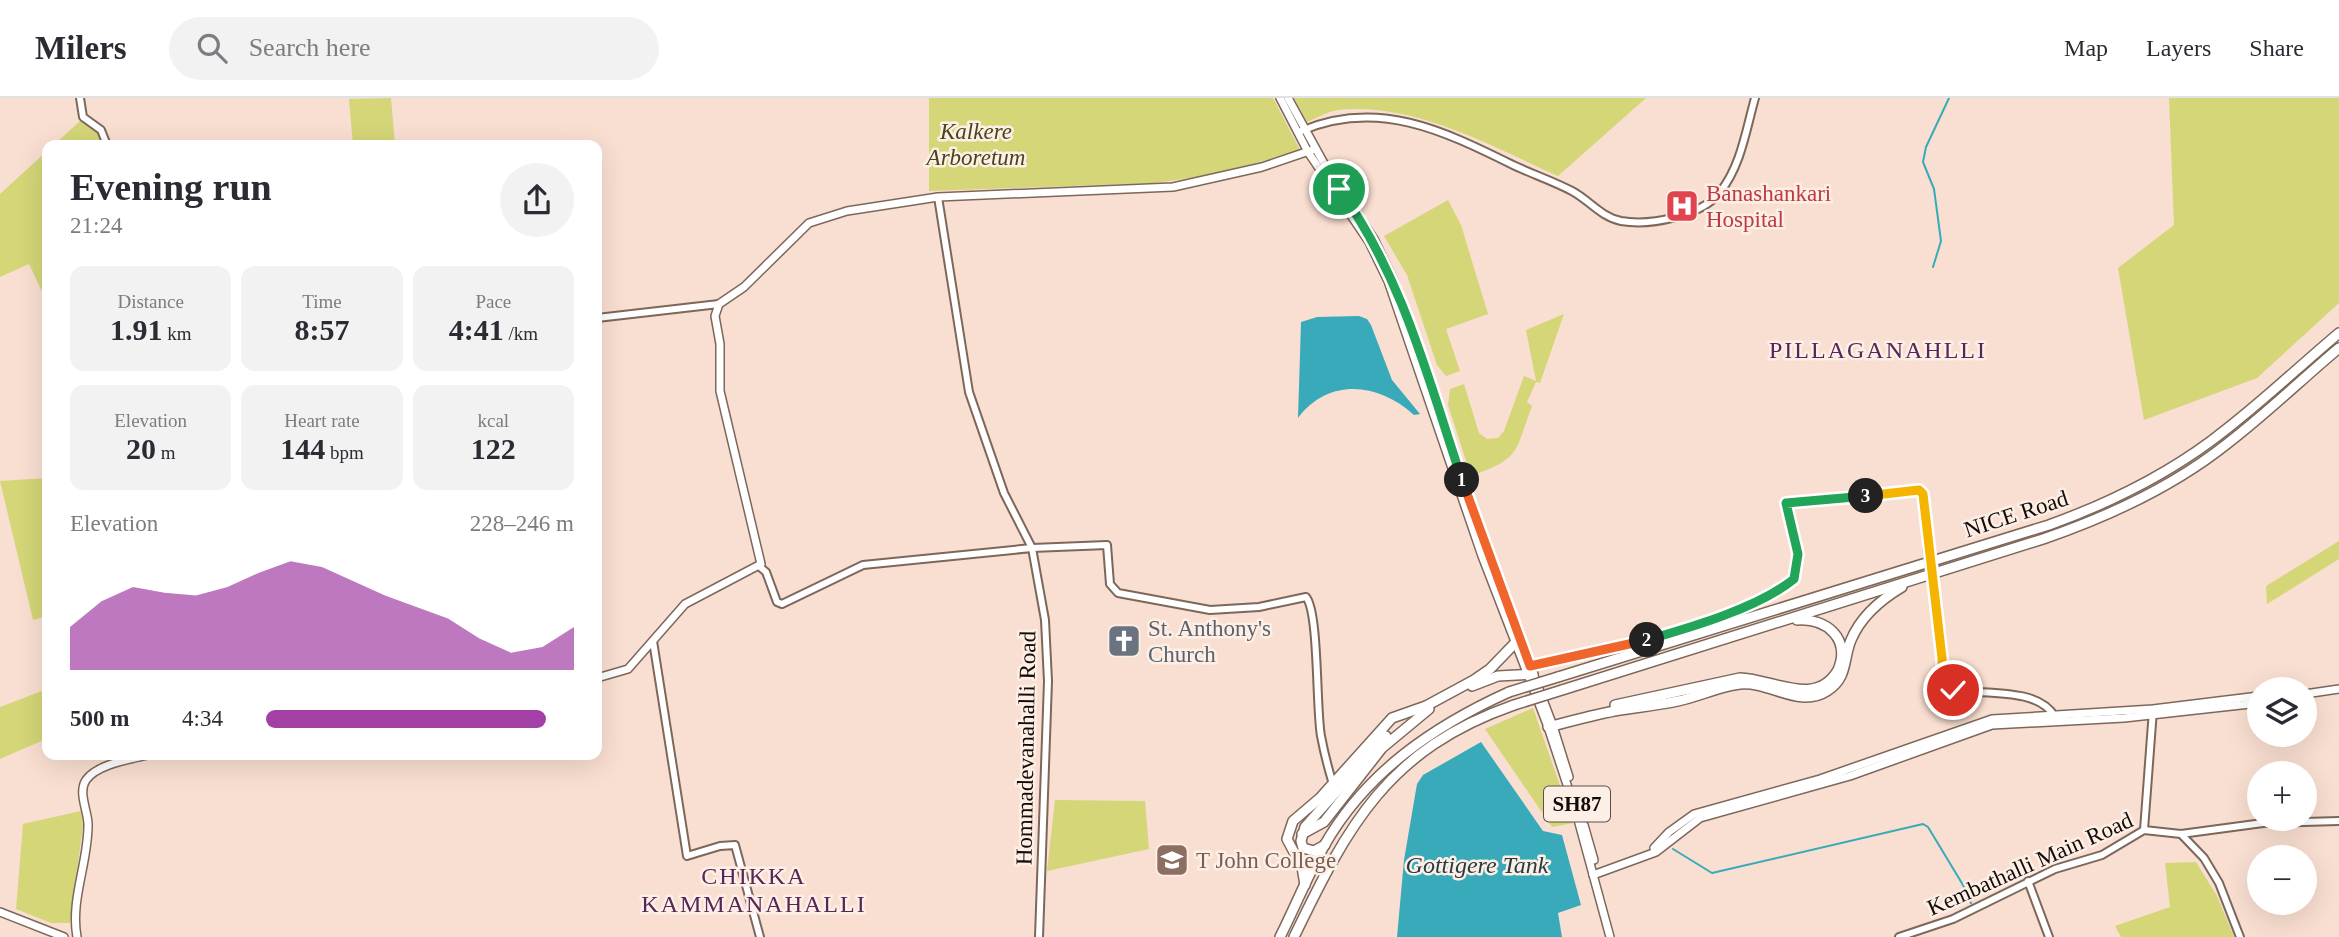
<!DOCTYPE html>
<html lang="en">
<head>
<meta charset="utf-8">
<style>
  body { margin:0; font-family:"Times New Roman",serif; background:#f2f2f3; color:#2b2b33; height:100vh; display:flex; flex-direction:column; font-size:26px; white-space:nowrap }
  * { box-sizing:border-box; margin:0 }
  p { font-size:23px; color:#7c7c81 }
  .icon { flex:none; width:38px; height:38px; fill:none; stroke:currentColor; stroke-width:2; stroke-linecap:round; stroke-linejoin:round }
  .map { position:relative; flex:1; overflow:hidden }
  .side { position:absolute; left:42px; top:42px; width:560px; height:620px; display:flex; flex-direction:column; background:#fff; border-radius:14px; box-shadow:0 7px 28px #0002 }
  .side>* { flex:none }
  .controls { position:absolute; left:2247px; top:579px; display:grid; gap:14px }
  .controls a { display:grid; place-items:center; width:70px; height:70px; border-radius:50%; background:#fff; box-shadow:0 7px 28px #0002; font-size:35px }
  .pin { position:absolute; display:grid; place-items:center; width:60px; height:60px; color:#fff; margin:-30px; border:4px solid #fff; border-radius:50%; box-shadow:0 2px 7px #0007 }
  .km { position:absolute; width:35px; height:35px; margin:-18px; border-radius:50%; background:#222; color:#fff; font-size:19px; line-height:35px; text-align:center }
  .round { display:grid; place-items:center; flex:none; width:74px; height:74px; border-radius:37px; background:#f2f2f3 }
  .summary { display:flex; align-items:center; justify-content:space-between; height:119px; padding:0 28px }
  h1 { font-size:38px; font-weight:700; line-height:52px }
  .figures { display:grid; grid-template-columns:repeat(3,1fr); gap:10px; height:119px; padding:7px 28px }
  .figures div { display:grid; align-content:center; border-radius:14px; background:#f2f2f3; text-align:center }
  .figures b { font-size:30px; font-weight:700 }
  .figures small { font-size:19px; font-weight:400 }
  .figures p { font-size:19px }
  .chart { height:196px; padding:14px 28px }
  .chart p { display:flex; justify-content:space-between }
  .chart svg { width:100%; height:126px; margin-top:7px; fill:#a240a6; opacity:.7 }
  ul { padding:0 28px; list-style:none; font-size:23px }
  li { display:grid; grid-template-columns:112px 84px 1fr; align-items:center; height:52px }
  li i { height:18px; border-radius:9px; background:#a240a6 }
  header { display:flex; align-items:center; gap:42px; box-sizing:border-box; height:98px; padding:0 35px; background:#fff; border-bottom:2px solid #e1e1e2 }
  header strong { font-size:33px }
  nav { display:flex; gap:38px; margin-inline-start:auto; font-size:24px }
  .search { width:490px; height:63px; background:#f2f2f3; display:flex; align-items:center; gap:18px; box-sizing:border-box; padding:0 24px; border-radius:38px; color:#7c7c81; font-size:26px }
  .map>svg:first-child { display:block }
</style>
</head>
<body>
<header>
<strong>Milers</strong>
<div class="search"><svg class="icon" aria-label="search" viewBox="0 0 24 24"><circle cx="10" cy="10" r="6"/><path d="M15 15l6 6"/></svg>Search here</div>
<nav><a>Map</a><a>Layers</a><a>Share</a></nav>
</header>
<div class="map">
<svg width="2339" height="839" viewBox="0 0 2339 839">
  <rect width="100%" height="100%" fill="#f9dfd1"/>
  <!-- green -->
  <g fill="#d4d678">
    <path d="M391 0 395 47H353L349 1Z"/>
    <path d="M929 0H1273L1300 52 1218 76 1155 85 929 93Z"/>
    <path d="M1294 0H1646L1558 78C1490 48 1415 4 1338 12 1328 13 1317 20 1307 24Z"/>
    <path d="M2169 0H2339V205L2257 280 2144 322 2118 170 2174 127Z"/>
    <path d="M80 23 98 32 103 47H54Z"/>
    <path d="M47 53V204L29 166 0 179V96Z"/>
    <path d="M1448 102 1461 127 1488 216 1446 231 1460 273 1446 278 1437 267 1407 177 1384 138Z"/>
    <path d="M1564 216 1540 285 1536 284 1527 304 1532 308C1514 356 1521 360 1471 378L1448 307 1450 291 1464 286 1479 335 1487 341 1498 340 1504 333 1524 278 1536 283 1526 232Z"/>
    <path d="M47 380V518L33 522 0 383Z"/>
    <path d="M2339 443V461L2267 506 2266 488Z"/>
    <path d="M47 591 46 641 0 661V609Z"/>
    <path d="M1533 610 1573 725 1552 729 1485 631Z"/>
    <path d="M1055 702 1145 703 1149 751 1047 773Z"/>
    <path d="M81 713 83 727 70 825H51L16 811 23 726Z"/>
    <path d="M2196 764 2217 798 2234 839H2121L2115 828 2170 809 2165 765Z"/>
  </g>
  <!-- water -->
  <g fill="#38aab9">
    <path d="M1359 218 1367 221 1371 227 1392 282 1420 316 1414 317C1380 286 1330 278 1298 320L1301 224 1317 219Z"/>
    <path d="M1481 644 1543 733 1562 737 1581 807 1558 815 1562 839H1397L1404 762 1417 686 1423 677Z"/>
  </g>
  <g fill="none" stroke-linecap="round" stroke-linejoin="round">
    <!-- stream -->
    <g stroke="#38aab9" stroke-width="2">
      <path d="M1933 169 1941 143 1934 91 1923 64 1926 49 1949 0"/>
      <path d="M1673 751 1712 775 1923 726 1928 729 1963 787 1971 805"/>
    </g>
    <defs>
      <g id="minor">
        <path d="M80 0 83 19 101 32 107 47"/>
        <path d="M1301 33C1378 0 1444 33 1513 67 1532 76 1553 83 1572 93 1589 102 1601 119 1621 123 1650 128 1702 118 1720 94 1741 68 1746 32 1755 0"/>
        <path d="M938 99 969 294 1004 395 1032 450 1045 522 1048 583 1039 839"/>
        <path d="M597 220 719 206"/>
        <path d="M760 469 766 474 777 504 782 506 863 467 1032 450 1107 447 1110 486 1118 495 1210 512 1259 509 1306 499C1319 514 1316 612 1321 638 1324 654 1328 670 1333 686"/>
        <path d="M1932 485 1945 590C1973 599 2037 586 2055 619"/>
        <path d="M653 543 687 758 720 748 735 747 760 839"/>
        <path d="M1530 568C1573 563 1780 512 1796 476L1798 456 1786 405 1918 392 1923 396 1928 456"/>
        <path d="M2144 732 2153 612"/>
        <path d="M2181 736 2204 760 2219 785 2240 839"/>
        <path d="M2028 783 2049 839"/>
        <path d="M1899 839 1953 821 2055 771 2102 757 2144 732 2181 736 2263 725 2339 723"/>
      </g>
      <g id="major">
        <path d="M1280 0 1308 54 1369 144 1388 183 1482 458 1548 629 1576 714 1610 839"/>
        <path d="M1288 0 1327 71 1374 141 1393 181 1488 456 1553 628 1569 679"/>
        <path d="M597 580 628 571 685 506 761 466 720 293V246L715 218 719 206 744 189 809 125 847 113 938 99 1173 89 1262 69 1315 51"/>
        <path d="M2305 596 2339 591"/>
        <path d="M1584 727 1594 762"/>
        <path d="M1654 750 1669 734 1694 716 1820 681 1992 621 2153 611 2259 598"/>
        <path d="M1593 777 1656 754 1700 720 1850 678 1992 627 2124 620 2259 605"/>
        <path d="M0 814 64 839"/>
        <path d="M77 839C70 801 89 763 88 725 87 711 78 694 86 682 98 665 133 661 152 656"/>
      </g>
      <g id="highway">
        <path d="M1558 579 2049 427C2107 406 2161 380 2211 343 2256 310 2296 271 2339 235"/>
        <path d="M1472 588 1498 578 1533 576"/>
        <path d="M1562 592 2043 441C2110 418 2173 389 2228 345 2267 315 2302 281 2339 250"/>
        <path d="M1615 607 1740 580C1773 581 1816 610 1838 572 1851 541 1827 520 1797 522"/>
        <path d="M1548 629C1572 623 1596 616 1620 612 1640 609 1659 607 1678 603 1697 599 1721 588 1740 586 1770 583 1799 611 1827 593 1848 580 1843 561 1851 542 1861 518 1880 502 1902 489"/>
        <path d="M1302 736 1324 724 1382 650 1429 611"/>
        <path d="M1325 747 1314 753 1303 750 1301 743 1305 729 1386 638"/>
        <path d="M1305 787 1302 769 1287 741 1293 723 1320 700 1392 620 1426 608 1474 582 1490 571 1519 541"/>
        <path d="M1280 839C1295 809 1308 777 1324 748 1366 674 1434 628 1509 594"/>
        <path d="M1294 839C1348 727 1388 651 1514 607"/>
      </g>
    </defs>
    <!-- minor casing -->
    <use href="#minor" stroke="#7d675b" stroke-width="10"/>
    <!-- major casing -->
    <use href="#major" stroke="#7d675b" stroke-width="10"/>
    <!-- highway casing -->
    <use href="#highway" stroke="#7d675b" stroke-width="12"/>
    <!-- minor -->
    <use href="#minor" stroke="#fff" stroke-width="6"/>
    <!-- major -->
    <use href="#major" stroke="#fff" stroke-width="7"/>
    <!-- highway -->
    <use href="#highway" stroke="#fff" stroke-width="9"/>
    <defs>
      <path id="minor-bridge" d="M1928 456 1932 485"/>
      <g id="highway-bridge">
        <path d="M1509 594 1558 579"/>
        <path d="M1514 607 1562 592"/>
      </g>
    </defs>
    <!-- minor-bridge casing -->
    <use href="#minor-bridge" stroke="#7d675b" stroke-width="10" stroke-linecap="butt"/>
    <!-- highway-bridge casing -->
    <use href="#highway-bridge" stroke="#7d675b" stroke-width="12" stroke-linecap="butt"/>
    <!-- minor-bridge -->
    <use href="#minor-bridge" stroke="#fff" stroke-width="6"/>
    <!-- highway-bridge -->
    <use href="#highway-bridge" stroke="#fff" stroke-width="9"/>
  </g>
  <g fill="none" stroke-linecap="round" stroke-linejoin="round">
    <defs>
      <path id="split-1" d="M1339 91C1403 179 1428 281 1462 382"/>
      <path id="split-2" d="M1462 382 1530 568 1647 542"/>
      <path id="split-3" d="M1647 542C1692 529 1758 510 1794 481L1798 456 1786 405 1866 398"/>
      <path id="split-4" d="M1866 398 1919 392 1923 396 1942 560 1943 587 1953 592"/>
    </defs>
    <!-- split-1 casing -->
    <use href="#split-1" stroke="#fff" stroke-width="14"/>
    <!-- split-2 casing -->
    <use href="#split-2" stroke="#fff" stroke-width="14"/>
    <!-- split-3 casing -->
    <use href="#split-3" stroke="#fff" stroke-width="14"/>
    <!-- split-4 casing -->
    <use href="#split-4" stroke="#fff" stroke-width="14"/>
    <!-- split-1 -->
    <use href="#split-1" stroke="#22a559" stroke-width="9"/>
    <!-- split-2 -->
    <use href="#split-2" stroke="#f0652b" stroke-width="9"/>
    <!-- split-3 -->
    <use href="#split-3" stroke="#22a559" stroke-width="9"/>
    <!-- split-4 -->
    <use href="#split-4" stroke="#f5b400" stroke-width="9"/>
  </g>
  <!-- icons -->
  <defs>
    <symbol id="hospital-square" viewBox="-11 -11 22 22"><rect x="-9" y="-9" width="18" height="18" rx="4" fill="#e0444e" stroke="#feefe6"/><path d="M-5-5h3v3.5h4V-5h3V5h-3V1.5h-4V5h-3Z" fill="#fff"/></symbol>
    <symbol id="church-square" viewBox="-11 -11 22 22"><rect x="-9" y="-9" width="18" height="18" rx="4" fill="#6b7280" stroke="#feefe6"/><path d="M-1.2-6h2.4v3.5h3.3v2.4h-3.3V6h-2.4V-.1h-3.3v-2.4h3.3Z" fill="#fff"/></symbol>
    <symbol id="university-square" viewBox="-11 -11 22 22"><rect x="-9" y="-9" width="18" height="18" rx="4" fill="#8d6e63" stroke="#feefe6"/><path d="M0-5L7-2L0 1L-7-2ZM-4 1L0 2.5L4 1V4Q0 6-4 4Z" fill="#fff"/></symbol>
  </defs>
  <g fill-rule="evenodd">
    <use href="#hospital-square" x="1663" y="89" width="38" height="38"/>
    <use href="#church-square" x="1105" y="524" width="38" height="38"/>
    <use href="#university-square" x="1153" y="743" width="38" height="38"/>
  </g>
  <g text-anchor="middle" dominant-baseline="central" stroke-width="5" stroke-linejoin="round" paint-order="stroke">
    <!-- shield labels -->
    <rect fill="#feefe6" stroke="#5a4f4a" stroke-width="2" x="1544" y="688.5" width="66" height="35" rx="5"/>
    <g font-size="21" font-weight="bold" fill="#130b07">
      <text x="1577" y="706">SH87</text>
    </g>
    <!-- park labels -->
    <g font-size="23" font-style="italic" fill="#46461c" stroke="#feefe6">
      <text x="976" y="33">Kalkere<tspan x="976" dy="26">Arboretum</tspan></text>
    </g>
    <!-- health labels -->
    <g font-size="23" fill="#be3a42" stroke="#feefe6" text-anchor="start">
      <text x="1706" y="95">Banashankari<tspan x="1706" dy="26">Hospital</tspan></text>
    </g>
    <!-- street labels -->
    <g font-size="23" fill="#130b07" stroke="#feefe6">
      <text transform="translate(2016 416) rotate(-18)">NICE Road</text>
      <text transform="translate(1026 650) rotate(-89)">Hommadevanahalli Road</text>
      <text transform="translate(2030 766) rotate(-24)">Kembathalli Main Road</text>
    </g>
    <!-- worship labels -->
    <g font-size="23" fill="#5b616d" stroke="#feefe6" text-anchor="start">
      <text x="1148" y="530">St. Anthony's<tspan x="1148" dy="26">Church</tspan></text>
    </g>
    <!-- education labels -->
    <g font-size="23" fill="#785e54" stroke="#feefe6" text-anchor="start">
      <text x="1196" y="762">T John College</text>
    </g>
    <!-- neighbourhood labels -->
    <g font-size="24" letter-spacing="2" fill="#562657" stroke="#feefe6">
      <text x="1878" y="252">PILLAGANAHLLI</text>
      <text x="754" y="778">CHIKKA<tspan x="754" dy="28">KAMMANAHALLI</tspan></text>
    </g>
    <!-- water labels -->
    <g font-size="24" font-style="italic" fill="#243d41" stroke="#feefe6">
      <text x="1477" y="767">Gottigere Tank</text>
    </g>
  </g>
</svg>
<div class="controls">
<a><svg class="icon" aria-label="layers" viewBox="0 0 24 24"><path d="M12 4l9 5-9 5-9-5zM3 14l9 5 9-5"/></svg></a>
<a>+</a>
<a>−</a>
</div>
<div class="pin" style="left:1339px;top:91px;background:#1e9e55"><svg class="icon" aria-label="arrive" viewBox="0 0 24 24"><path d="M6 21V4h12l-3 4 3 4H6"/></svg></div>
<div class="pin" style="left:1953px;top:592px;background:#d93025"><svg class="icon" aria-label="check" viewBox="0 0 24 24"><path d="M5 12l5 5 9-10"/></svg></div>
<b class="km" style="left:1462px;top:382px">1</b>
<b class="km" style="left:1647px;top:542px">2</b>
<b class="km" style="left:1866px;top:398px">3</b>
<section class="side">
<div class="summary"><div><h1>Evening run</h1><p>21:24</p></div><a class="round"><svg class="icon" aria-label="share" viewBox="0 0 24 24"><path d="M12 15V3M7 8l5-5 5 5M5 13v7h14v-7"/></svg></a></div>
<div class="figures">
<div><p>Distance</p><b>1.91<small> km</small></b></div>
<div><p>Time</p><b>8:57</b></div>
<div><p>Pace</p><b>4:41<small> /km</small></b></div>
</div>
<div class="figures">
<div><p>Elevation</p><b>20<small> m</small></b></div>
<div><p>Heart rate</p><b>144<small> bpm</small></b></div>
<div><p>kcal</p><b>122</b></div>
</div>
<div class="chart"><p><span>Elevation</span>228–246 m</p>
<svg viewBox="0 0 160 44" preserveAspectRatio="none"><path d="M0 44V29L10 20L20 15L30 17L40 18L50 15L60 10L70 6L80 8L90 13L100 18L110 22L120 26L130 33L140 38L150 36L160 29V44z"/></svg>
</div>
<ul>
<li><b>500 m</b>4:34<i style="width:91%"></i></li>
</ul>
</section>
</div>
</body>
</html>
